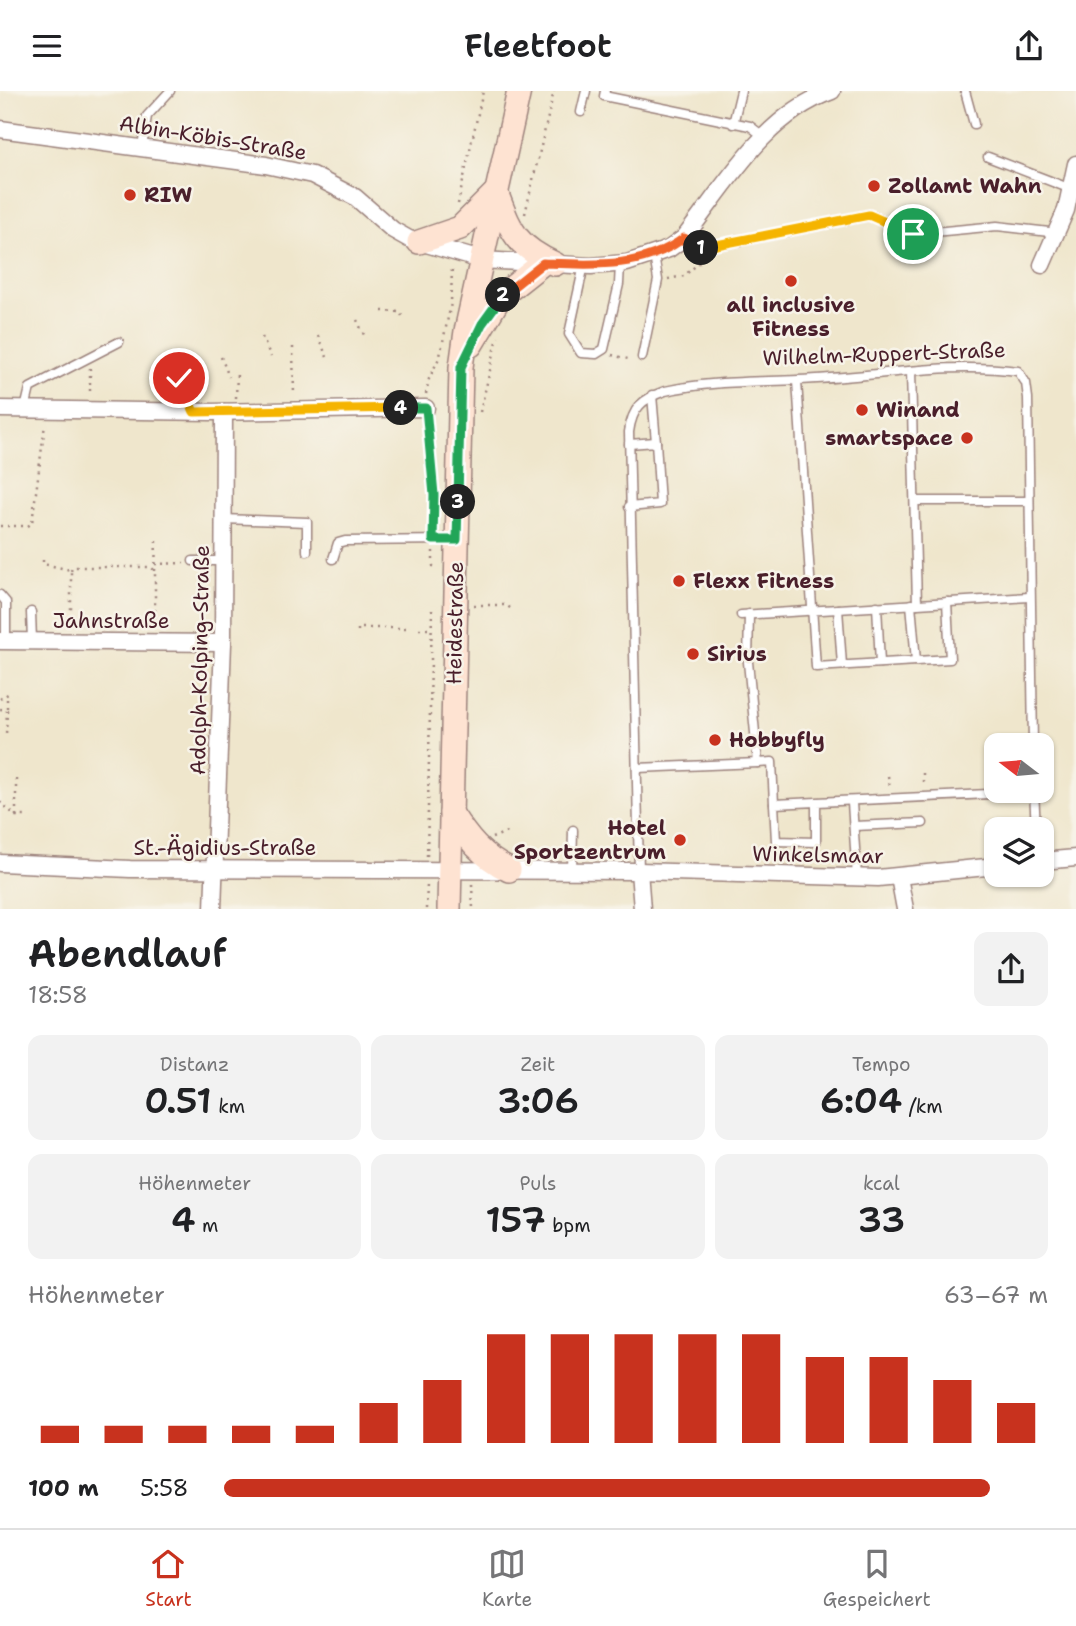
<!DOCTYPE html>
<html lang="de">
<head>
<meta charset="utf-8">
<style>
  body { margin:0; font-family:"Shantell Sans",sans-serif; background:#f2f2f2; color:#202124; height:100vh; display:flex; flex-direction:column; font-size:26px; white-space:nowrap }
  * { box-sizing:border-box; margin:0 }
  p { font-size:23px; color:#757577 }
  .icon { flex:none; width:38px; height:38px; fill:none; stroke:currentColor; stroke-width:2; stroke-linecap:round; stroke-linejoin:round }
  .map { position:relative; height:818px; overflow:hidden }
  .drawer { display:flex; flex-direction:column; background:#fff; flex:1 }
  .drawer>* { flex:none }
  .needle { width:46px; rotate:286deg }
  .tools { position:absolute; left:984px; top:642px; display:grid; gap:14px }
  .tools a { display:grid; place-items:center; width:70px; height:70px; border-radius:14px; background:#fff; box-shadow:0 2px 5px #0004; font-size:35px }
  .pin { position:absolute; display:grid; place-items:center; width:60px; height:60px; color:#fff; margin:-30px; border:4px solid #fff; border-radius:50%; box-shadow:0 2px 7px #0007 }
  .km { position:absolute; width:35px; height:35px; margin:-18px; border-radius:50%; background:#222; color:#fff; font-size:19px; line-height:35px; text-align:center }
  .round { display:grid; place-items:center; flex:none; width:74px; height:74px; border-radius:14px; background:#f2f2f2 }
  .summary { display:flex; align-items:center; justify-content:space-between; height:119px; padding:0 28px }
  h1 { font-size:38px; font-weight:600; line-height:52px }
  .stats { display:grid; grid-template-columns:repeat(3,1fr); gap:10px; height:119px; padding:7px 28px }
  .stats div { display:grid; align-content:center; border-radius:14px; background:#f2f2f2; text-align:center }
  .stats b { font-size:35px; font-weight:600 }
  .stats small { font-size:19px; font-weight:400 }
  .stats p { font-size:19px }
  .chart { height:196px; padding:14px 28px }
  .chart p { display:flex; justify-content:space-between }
  .chart svg { width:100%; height:126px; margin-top:7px; stroke:#c8321e; stroke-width:6 }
  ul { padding:0 28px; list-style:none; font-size:23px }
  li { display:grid; grid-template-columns:112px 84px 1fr; align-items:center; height:52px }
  li i { height:18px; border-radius:9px; background:#c8321e }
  header { display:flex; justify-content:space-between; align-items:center; height:91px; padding:0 28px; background:#fff; font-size:32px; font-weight:600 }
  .tab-bar { display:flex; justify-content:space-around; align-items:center; height:98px; border-top:2px solid #e0e0e0; background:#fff; font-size:19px; color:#757577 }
  .tab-bar a { display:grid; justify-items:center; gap:4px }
  .tab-bar .active { color:#c8321e }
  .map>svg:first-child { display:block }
</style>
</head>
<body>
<header><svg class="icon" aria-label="menu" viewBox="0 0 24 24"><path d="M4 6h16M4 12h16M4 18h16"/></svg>Fleetfoot<svg class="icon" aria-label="share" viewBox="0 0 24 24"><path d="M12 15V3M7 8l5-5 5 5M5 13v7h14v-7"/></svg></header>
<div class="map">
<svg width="1076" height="818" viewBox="0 0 1076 818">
  <rect width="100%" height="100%" fill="#f7f3e8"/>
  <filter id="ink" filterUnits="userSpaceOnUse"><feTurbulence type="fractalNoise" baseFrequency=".0143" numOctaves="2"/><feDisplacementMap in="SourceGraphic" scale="14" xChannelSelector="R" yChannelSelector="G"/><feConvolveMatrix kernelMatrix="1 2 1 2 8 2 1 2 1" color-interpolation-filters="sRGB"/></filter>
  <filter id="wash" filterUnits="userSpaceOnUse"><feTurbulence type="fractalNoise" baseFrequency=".00686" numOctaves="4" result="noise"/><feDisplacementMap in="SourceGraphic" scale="28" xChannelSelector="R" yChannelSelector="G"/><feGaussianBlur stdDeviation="1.57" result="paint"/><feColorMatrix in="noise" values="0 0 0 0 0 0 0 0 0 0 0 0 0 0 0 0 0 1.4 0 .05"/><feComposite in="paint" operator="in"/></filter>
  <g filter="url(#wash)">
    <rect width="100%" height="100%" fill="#efe6cc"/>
  </g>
  <g filter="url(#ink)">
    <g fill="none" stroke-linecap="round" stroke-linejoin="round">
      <defs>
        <g id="service">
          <path d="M605 0 604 5 750 35 763 45"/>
          <path d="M965 0 974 33"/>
          <path d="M581 21 586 0"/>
          <path d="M733 33 741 0"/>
          <path d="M142 56 147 25 170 0"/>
          <path d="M988 66 1071 98"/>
          <path d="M684 147 698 158 869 124 913 143 997 135 1058 142"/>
          <path d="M584 174 569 243 581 262 596 263 604 258 619 193 620 173"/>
          <path d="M642 266 658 189 654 164"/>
          <path d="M911 280 917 513"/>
          <path d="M797 290 816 576 950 568 947 511"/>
          <path d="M652 304 656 351"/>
          <path d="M25 318 30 297 119 251"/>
          <path d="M629 353 656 351 660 413 629 416"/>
          <path d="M915 410H1029"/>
          <path d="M223 428 307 431V460"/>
          <path d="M333 468 338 452 345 450 454 449"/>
          <path d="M193 470H223"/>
          <path d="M0 504 6 511V550"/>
          <path d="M911 513 916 570"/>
          <path d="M877 515 880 572"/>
          <path d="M838 518 842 574"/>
          <path d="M31 521 32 550"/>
          <path d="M741 524 1029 506"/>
          <path d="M758 672 772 671 774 713"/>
          <path d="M637 677 758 672 748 571 749 523"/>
          <path d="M1034 700 1036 738"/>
          <path d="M852 712 857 787"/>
          <path d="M816 713V751L776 750 774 713 1034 701"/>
          <path d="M854 735 923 732"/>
          <path d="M572 779 573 739"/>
          <path d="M639 780 629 341C632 317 642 308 665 300 710 290 753 291 798 289 871 287 945 270 1018 280L1026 292 1028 307 1033 654"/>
        </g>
        <g id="minor">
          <path d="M0 38 266 74 312 84 355 106 393 139 409 148 481 169 591 175 627 172 669 158 684 147C726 93 765 24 832 0"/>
          <path d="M1042 174 1066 119 1076 73"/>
          <path d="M0 318 213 321 426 317"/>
          <path d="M0 550 223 552"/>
          <path d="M1041 770 1076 767"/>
          <path d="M0 772 130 778 639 780 878 787 996 775"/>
          <path d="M639 780 642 818"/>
          <path d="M899 786 905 818"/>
          <path d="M213 818 223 552 224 321"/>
        </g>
        <g id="secondary">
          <path d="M496 101C511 140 515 155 555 173"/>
          <path d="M419 151 460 137 496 101"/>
          <path d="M471 254 500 206 543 172"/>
          <path d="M451 722C468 748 481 765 509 779"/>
          <path d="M449 818 461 276 466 240 519 0"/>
        </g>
      </defs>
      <!-- service casing -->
      <use href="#service" stroke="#9c827c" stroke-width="11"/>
      <!-- minor casing -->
      <use href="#minor" stroke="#9c827c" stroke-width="19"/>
      <!-- secondary casing -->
      <use href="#secondary" stroke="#9c827c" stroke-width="26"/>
      <!-- path -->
      <g stroke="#9c827c" stroke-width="2.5" stroke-dasharray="2 5" stroke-linecap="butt">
        <path d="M458 113 483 0"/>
        <path d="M525 123 554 0"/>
        <path d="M668 188 684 185 701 170"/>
        <path d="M382 220 400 221 402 225"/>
        <path d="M357 229 365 246"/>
        <path d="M318 245 327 266"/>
        <path d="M262 246 271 266"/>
        <path d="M293 256 294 305"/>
        <path d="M612 264 632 269"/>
        <path d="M221 266 229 286"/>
        <path d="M90 277V305"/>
        <path d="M179 287 188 307"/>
        <path d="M426 303 429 288 440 265 451 212 452 175"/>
        <path d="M236 307 237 282"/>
        <path d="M480 321 498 246"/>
        <path d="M427 331 433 439"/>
        <path d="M0 435H28L32 432 45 333"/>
        <path d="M433 460V475H439"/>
        <path d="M43 469V473L71 479V537"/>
        <path d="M155 473 184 472"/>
        <path d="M71 479 72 476H151L155 480V537"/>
        <path d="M155 480 156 449"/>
        <path d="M474 514H506L513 519"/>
        <path d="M419 538H432"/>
        <path d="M358 540V537H411"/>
        <path d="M0 608 11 601"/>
        <path d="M7 608V619"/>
        <path d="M0 618 7 619 6 644"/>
        <path d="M923 682V696"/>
        <path d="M888 685 890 695"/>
        <path d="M0 711 16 725H29"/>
        <path d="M16 725V688"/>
        <path d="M492 747 511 739"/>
        <path d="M427 765 432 519"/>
        <path d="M472 793 473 818"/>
        <path d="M426 818 427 793"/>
      </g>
      <!-- service -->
      <use href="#service" stroke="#fff" stroke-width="8"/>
      <!-- minor -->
      <use href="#minor" stroke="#fff" stroke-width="16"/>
      <!-- secondary -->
      <use href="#secondary" stroke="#fee3d2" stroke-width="23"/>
    </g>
  </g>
  <g fill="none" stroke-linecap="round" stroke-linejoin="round" filter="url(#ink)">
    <defs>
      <path id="split-1" d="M701 157 869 124 913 143"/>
      <path id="split-2" d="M503 204 543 172C593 174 642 178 684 147L701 157"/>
      <path id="split-3" d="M458 411 461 276 482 233 503 204"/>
      <path id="split-4" d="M401 317H426L434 404 433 449H457L458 411"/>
      <path id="split-5" d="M179 287 194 321 401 317"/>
    </defs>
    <!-- split-1 casing -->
    <use href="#split-1" stroke="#fff" stroke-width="14"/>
    <!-- split-2 casing -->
    <use href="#split-2" stroke="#fff" stroke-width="14"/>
    <!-- split-3 casing -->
    <use href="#split-3" stroke="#fff" stroke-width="14"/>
    <!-- split-4 casing -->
    <use href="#split-4" stroke="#fff" stroke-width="14"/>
    <!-- split-5 casing -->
    <use href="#split-5" stroke="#fff" stroke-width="14"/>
    <!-- split-1 -->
    <use href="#split-1" stroke="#f5b400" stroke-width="9"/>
    <!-- split-2 -->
    <use href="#split-2" stroke="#f0652b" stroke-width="9"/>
    <!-- split-3 -->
    <use href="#split-3" stroke="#22a559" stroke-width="9"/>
    <!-- split-4 -->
    <use href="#split-4" stroke="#22a559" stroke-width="9"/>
    <!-- split-5 -->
    <use href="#split-5" stroke="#f5b400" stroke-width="9"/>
  </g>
  <!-- markers -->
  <g fill="#c8321e" stroke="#f7f3e8" stroke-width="2.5">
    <circle cx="874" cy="95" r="7"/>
    <circle cx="130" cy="104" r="7"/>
    <circle cx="791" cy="190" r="7"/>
    <circle cx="862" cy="319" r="7"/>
    <circle cx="967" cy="347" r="7"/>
    <circle cx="679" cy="490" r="7"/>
    <circle cx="693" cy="563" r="7"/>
    <circle cx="715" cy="649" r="7"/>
    <circle cx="680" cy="749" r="7"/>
  </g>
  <g text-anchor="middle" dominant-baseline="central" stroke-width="5" stroke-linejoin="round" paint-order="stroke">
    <!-- street labels -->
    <g font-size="21" fill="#4a1f2b" stroke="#f7f3e8">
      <text transform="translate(213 47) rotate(9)">Albin-Köbis-Straße</text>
      <text transform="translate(884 263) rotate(-2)">Wilhelm-Ruppert-Straße</text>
      <text x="111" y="530">Jahnstraße</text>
      <text transform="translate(455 532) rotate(-89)">Heidestraße</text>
      <text transform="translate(200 569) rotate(-89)">Adolph-Kolping-Straße</text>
      <text x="225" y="757">St.-Ägidius-Straße</text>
      <text transform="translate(818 764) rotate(1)">Winkelsmaar</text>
    </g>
    <!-- poi labels -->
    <g font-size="21" font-weight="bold" fill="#4a1f2b" stroke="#f7f3e8" text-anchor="start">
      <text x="888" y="95">Zollamt Wahn</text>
      <text x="144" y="104">RIW</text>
      <text x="791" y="214" text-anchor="middle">all inclusive<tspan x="791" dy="24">Fitness</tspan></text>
      <text x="876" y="319">Winand</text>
      <text x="953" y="347" text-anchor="end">smartspace</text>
      <text x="693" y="490">Flexx Fitness</text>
      <text x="707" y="563">Sirius</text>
      <text x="729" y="649">Hobbyfly</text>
      <text x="666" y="737" text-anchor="end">Hotel<tspan x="666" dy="24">Sportzentrum</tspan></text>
    </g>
  </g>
</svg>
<div class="tools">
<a><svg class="needle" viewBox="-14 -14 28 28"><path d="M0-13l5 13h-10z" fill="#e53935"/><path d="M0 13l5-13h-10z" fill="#757577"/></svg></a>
<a><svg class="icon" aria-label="layers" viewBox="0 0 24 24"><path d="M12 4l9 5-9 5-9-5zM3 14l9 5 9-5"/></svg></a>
</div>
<div class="pin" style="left:913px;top:143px;background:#1e9e55"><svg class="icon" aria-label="arrive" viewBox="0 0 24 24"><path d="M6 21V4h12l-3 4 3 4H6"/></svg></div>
<div class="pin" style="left:179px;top:287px;background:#d93025"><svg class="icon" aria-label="check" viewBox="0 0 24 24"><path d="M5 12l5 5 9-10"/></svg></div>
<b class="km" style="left:701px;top:157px">1</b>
<b class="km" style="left:503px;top:204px">2</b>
<b class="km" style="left:458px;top:411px">3</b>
<b class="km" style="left:401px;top:317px">4</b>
</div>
<section class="drawer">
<div class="summary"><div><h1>Abendlauf</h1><p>18:58</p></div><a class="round"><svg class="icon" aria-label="share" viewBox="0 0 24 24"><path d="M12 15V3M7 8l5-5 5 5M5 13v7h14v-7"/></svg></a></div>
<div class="stats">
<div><p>Distanz</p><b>0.51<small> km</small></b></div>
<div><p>Zeit</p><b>3:06</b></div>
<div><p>Tempo</p><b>6:04<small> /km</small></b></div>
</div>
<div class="stats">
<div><p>Höhenmeter</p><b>4<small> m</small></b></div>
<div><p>Puls</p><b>157<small> bpm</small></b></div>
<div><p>kcal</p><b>33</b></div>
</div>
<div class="chart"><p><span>Höhenmeter</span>63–67 m</p>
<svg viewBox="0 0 160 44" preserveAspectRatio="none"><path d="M5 44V38M15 44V38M25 44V38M35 44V38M45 44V38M55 44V30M65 44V22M75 44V6M85 44V6M95 44V6M105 44V6M115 44V6M125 44V14M135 44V14M145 44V22M155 44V30"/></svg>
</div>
<ul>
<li><b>100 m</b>5:58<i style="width:93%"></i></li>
</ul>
</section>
<nav class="tab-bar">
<a class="active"><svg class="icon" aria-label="home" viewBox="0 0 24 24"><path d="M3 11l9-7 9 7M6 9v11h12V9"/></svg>Start</a>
<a><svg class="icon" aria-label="map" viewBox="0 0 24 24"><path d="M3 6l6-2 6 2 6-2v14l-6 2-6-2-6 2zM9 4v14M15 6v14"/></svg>Karte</a>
<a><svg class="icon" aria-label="saved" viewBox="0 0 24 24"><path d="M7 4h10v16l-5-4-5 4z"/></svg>Gespeichert</a>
</nav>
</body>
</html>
